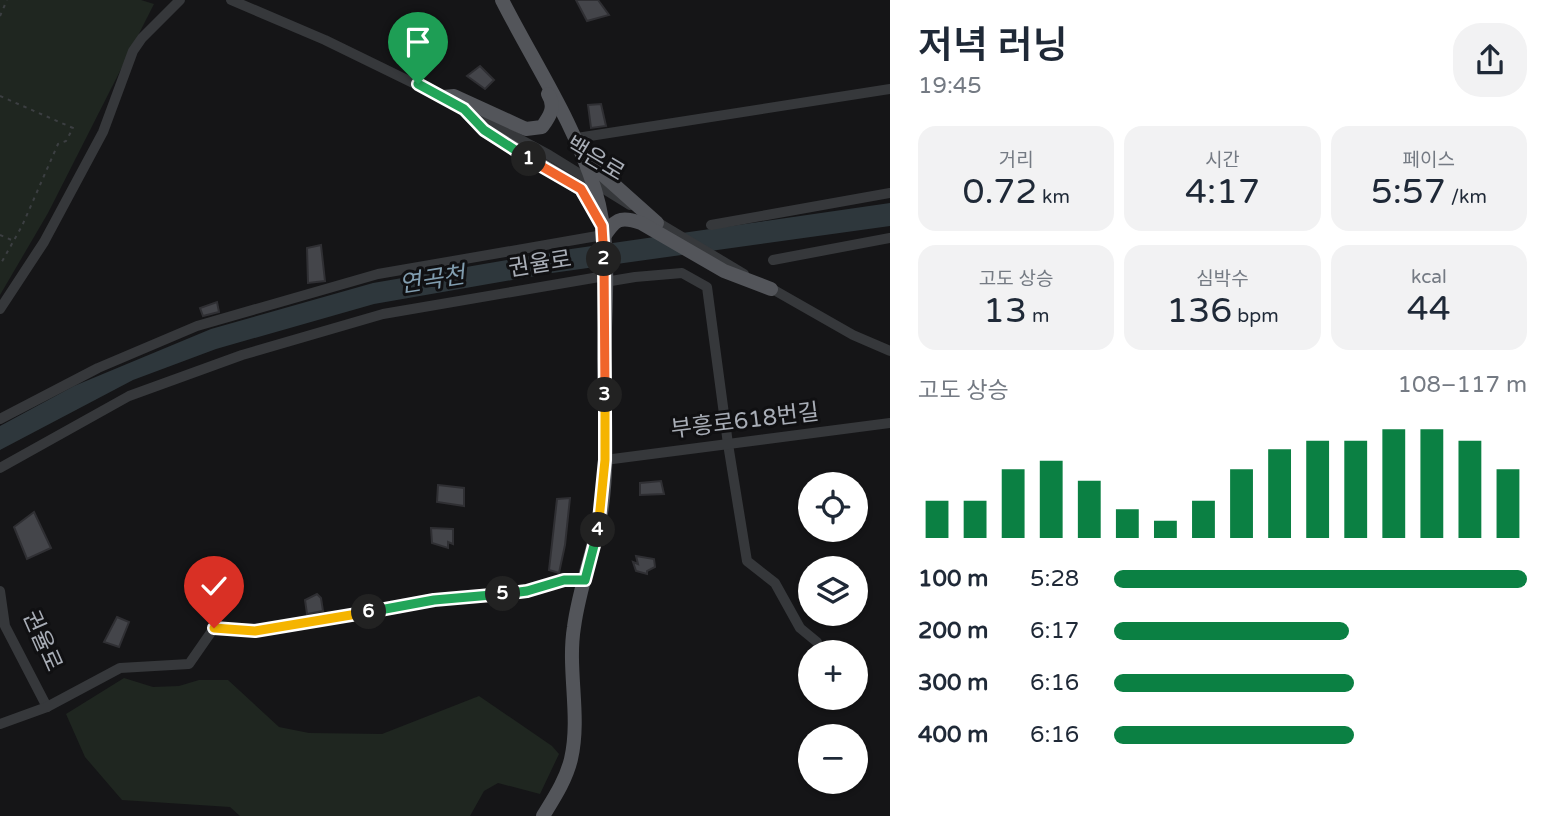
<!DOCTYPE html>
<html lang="ko">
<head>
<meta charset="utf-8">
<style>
  body { margin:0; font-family:"Varela Round","Noto Sans KR",sans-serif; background:#f2f2f3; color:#1f2937; height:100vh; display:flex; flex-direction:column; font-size:26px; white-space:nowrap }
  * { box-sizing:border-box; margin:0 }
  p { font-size:23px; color:#747a83 }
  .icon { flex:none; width:38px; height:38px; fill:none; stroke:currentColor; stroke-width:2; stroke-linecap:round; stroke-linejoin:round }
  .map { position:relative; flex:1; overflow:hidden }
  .side { display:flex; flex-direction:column; background:#fff; width:665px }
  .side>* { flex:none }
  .buttons { position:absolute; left:798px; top:472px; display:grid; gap:14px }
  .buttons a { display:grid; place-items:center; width:70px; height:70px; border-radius:50%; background:#fff; box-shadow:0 2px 5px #0004; font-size:35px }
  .pin { position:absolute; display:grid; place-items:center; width:60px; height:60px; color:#fff; margin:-72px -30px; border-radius:50% 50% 50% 0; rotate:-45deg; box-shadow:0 0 7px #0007 }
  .pin .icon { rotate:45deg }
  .km { position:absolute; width:35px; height:35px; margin:-18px; border-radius:50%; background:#222; color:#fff; font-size:19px; line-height:35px; text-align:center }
  .round { display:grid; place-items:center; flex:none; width:74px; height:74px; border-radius:28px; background:#f2f2f3 }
  .head { display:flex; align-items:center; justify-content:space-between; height:119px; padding:0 28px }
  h1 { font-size:38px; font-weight:600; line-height:52px }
  .figures { display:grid; grid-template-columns:repeat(3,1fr); gap:10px; height:119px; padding:7px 28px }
  .figures div { display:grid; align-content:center; border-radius:18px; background:#f2f2f3; text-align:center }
  .figures b { font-size:35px; font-weight:600 }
  .figures small { font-size:19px; font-weight:400 }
  .figures p { font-size:19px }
  .chart { height:196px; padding:14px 28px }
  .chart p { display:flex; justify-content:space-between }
  .chart svg { width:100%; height:126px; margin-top:7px; stroke:#0b8043; stroke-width:6 }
  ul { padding:0 28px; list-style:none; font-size:23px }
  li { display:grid; grid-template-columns:112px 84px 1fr; align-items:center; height:52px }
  li i { height:18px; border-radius:9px; background:#0b8043 }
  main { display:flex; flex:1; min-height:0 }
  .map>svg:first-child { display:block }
</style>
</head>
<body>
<main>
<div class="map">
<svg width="890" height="816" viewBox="0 0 890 816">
  <rect width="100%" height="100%" fill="#151517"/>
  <!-- green -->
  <g fill="#1f2620">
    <path d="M0 0H141L154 4 48 213 0 295Z"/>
    <path d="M124 678 153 687 179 686 199 680H228L279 727 309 733 382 734 479 696 552 746 559 754 540 794 498 783 484 791 470 816H240L230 807 122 800 85 757 66 714Z"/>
  </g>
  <!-- water -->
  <path fill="#2e373c" d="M890 203V226L552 273 374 304 216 349 133 380 0 450V426L74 386 211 329 373 283 571 249Z"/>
  <!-- building -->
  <g fill="#44454a" stroke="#2f2f33" stroke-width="2">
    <path d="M576 0H598L609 15 587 21Z"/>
    <path d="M480 66 494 80 485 89 467 76Z"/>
    <path d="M601 104 606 126 591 128 588 105Z"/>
    <path d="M321 245 325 281 308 283 307 248Z"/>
    <path d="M217 302 219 312 203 316 200 308Z"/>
    <path d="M661 481 664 494 640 495V483Z"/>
    <path d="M438 485 464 488V506L437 502Z"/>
    <path d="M570 498 565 545 559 573 549 570 557 499Z"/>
    <path d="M34 512 51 548 27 559 14 527Z"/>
    <path d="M431 528 453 529V544L448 542V548L432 543Z"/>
    <path d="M636 556 654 559 655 567 647 571V574L636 571 633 562 638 564Z"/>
    <path d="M317 594 321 598 323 611 307 614 305 600Z"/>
    <path d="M117 617 129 622 119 647 104 642Z"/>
  </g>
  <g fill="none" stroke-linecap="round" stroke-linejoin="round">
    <!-- path -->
    <g stroke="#3c3f42" stroke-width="2" stroke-dasharray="3.5 5" stroke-linecap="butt">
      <path d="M0 16 7 0"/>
      <path d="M0 96 73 128 66 141 58 144 22 226 0 265"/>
      <path d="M0 235 14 241"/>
    </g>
    <!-- minor -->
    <g stroke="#36383b" stroke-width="10">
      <path d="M231 0 325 40 448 100"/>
      <path d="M471 113 549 155 630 205"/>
      <path d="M577 138 890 89"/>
      <path d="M652 219 744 274"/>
      <path d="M711 225 890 193"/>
      <path d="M773 260 890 238"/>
      <path d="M605 282 635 277 682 273 707 287 728 444 747 561 775 583 800 628 817 642"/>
      <path d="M767 286 853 335 890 351"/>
      <path d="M0 309 44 242 103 132 133 51 142 38 180 0"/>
      <path d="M0 419 98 368 197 326 378 274 603 235"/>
      <path d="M605 460 890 423"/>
      <path d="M0 468 129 396 242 355 383 314 605 276"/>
      <path d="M0 591 5 626 47 707"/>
      <path d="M0 724 47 707 120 668 189 664 214 628 255 631 434 600 527 591 564 580H585"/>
    </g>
    <!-- major -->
    <g stroke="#53555a" stroke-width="14">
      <path d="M502 0C534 63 574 122 595 190 612 244 605 304 604 359 604 410 609 463 601 513 594 551 579 588 574 627 567 670 581 716 571 759 566 780 554 798 543 816"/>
      <path d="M443 97 454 96 526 129 542 127C550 116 556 107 548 94"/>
      <path d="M464 109 484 130 581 189 595 212"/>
      <path d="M589 156 592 165 657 223"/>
      <path d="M603 238C615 220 619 215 641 223L724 271 771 289"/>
    </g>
  </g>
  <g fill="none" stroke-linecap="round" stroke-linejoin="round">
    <defs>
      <path id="split-1" d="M418 84 464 109 484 130 529 159"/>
      <path id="split-2" d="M529 159 581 189 602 226 604 259"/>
      <path id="split-3" d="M604 259 605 395"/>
      <path id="split-4" d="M598 530 605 460V395"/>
      <path id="split-5" d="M503 594 527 591 564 580H585L598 530"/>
      <path id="split-6" d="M369 612 434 600 503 594"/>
      <path id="split-7" d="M214 628 255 631 369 612"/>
    </defs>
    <!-- split-1 casing -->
    <use href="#split-1" stroke="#fff" stroke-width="14"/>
    <!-- split-2 casing -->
    <use href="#split-2" stroke="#fff" stroke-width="14"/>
    <!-- split-3 casing -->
    <use href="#split-3" stroke="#fff" stroke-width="14"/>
    <!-- split-4 casing -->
    <use href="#split-4" stroke="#fff" stroke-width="14"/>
    <!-- split-5 casing -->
    <use href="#split-5" stroke="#fff" stroke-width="14"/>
    <!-- split-6 casing -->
    <use href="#split-6" stroke="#fff" stroke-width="14"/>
    <!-- split-7 casing -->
    <use href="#split-7" stroke="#fff" stroke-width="14"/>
    <!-- split-1 -->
    <use href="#split-1" stroke="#22a559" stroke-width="9"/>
    <!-- split-2 -->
    <use href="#split-2" stroke="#f0652b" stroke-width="9"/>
    <!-- split-3 -->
    <use href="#split-3" stroke="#f0652b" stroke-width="9"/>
    <!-- split-4 -->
    <use href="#split-4" stroke="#f5b400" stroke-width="9"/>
    <!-- split-5 -->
    <use href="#split-5" stroke="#22a559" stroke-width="9"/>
    <!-- split-6 -->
    <use href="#split-6" stroke="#22a559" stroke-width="9"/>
    <!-- split-7 -->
    <use href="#split-7" stroke="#f5b400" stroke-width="9"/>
  </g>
  <g text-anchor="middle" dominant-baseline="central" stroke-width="6" stroke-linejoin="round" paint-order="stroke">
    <!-- street labels -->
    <g font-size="23" fill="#a8adb6" stroke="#101012">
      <text transform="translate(595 159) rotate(31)">백은로</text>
      <text transform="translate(540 264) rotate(-9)">권율로</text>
      <text transform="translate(745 421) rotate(-7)">부흥로618번길</text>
      <text transform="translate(42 641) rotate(66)">권율로</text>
    </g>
    <!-- water labels -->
    <g font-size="24" font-style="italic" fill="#819daf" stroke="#101012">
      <text transform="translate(432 280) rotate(-9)">연곡천</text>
    </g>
  </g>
</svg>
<div class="buttons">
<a><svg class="icon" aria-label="locate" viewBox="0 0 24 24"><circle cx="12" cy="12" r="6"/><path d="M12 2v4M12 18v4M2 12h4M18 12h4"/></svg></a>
<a><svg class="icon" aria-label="layers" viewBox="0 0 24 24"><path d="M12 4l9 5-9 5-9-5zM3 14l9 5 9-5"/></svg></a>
<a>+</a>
<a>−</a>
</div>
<div class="pin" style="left:418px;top:84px;background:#1e9e55"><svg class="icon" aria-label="arrive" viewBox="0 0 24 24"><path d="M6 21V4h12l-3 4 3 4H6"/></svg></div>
<div class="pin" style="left:214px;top:628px;background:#d93025"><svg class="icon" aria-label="check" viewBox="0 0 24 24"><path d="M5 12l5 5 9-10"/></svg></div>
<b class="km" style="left:529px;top:159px">1</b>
<b class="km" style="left:604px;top:259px">2</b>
<b class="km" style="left:605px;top:395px">3</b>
<b class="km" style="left:598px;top:530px">4</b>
<b class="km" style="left:503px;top:594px">5</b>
<b class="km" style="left:369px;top:612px">6</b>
</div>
<section class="side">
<div class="head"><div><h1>저녁 러닝</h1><p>19:45</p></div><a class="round"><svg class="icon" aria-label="share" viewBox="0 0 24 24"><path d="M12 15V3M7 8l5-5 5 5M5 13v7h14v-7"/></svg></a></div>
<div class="figures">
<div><p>거리</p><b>0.72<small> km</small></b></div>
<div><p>시간</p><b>4:17</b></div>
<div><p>페이스</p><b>5:57<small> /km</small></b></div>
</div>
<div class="figures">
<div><p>고도 상승</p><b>13<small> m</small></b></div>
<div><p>심박수</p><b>136<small> bpm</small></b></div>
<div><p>kcal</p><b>44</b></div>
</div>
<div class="chart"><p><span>고도 상승</span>108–117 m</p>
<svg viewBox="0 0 160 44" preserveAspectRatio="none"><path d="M5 44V31M15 44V31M25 44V20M35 44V17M45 44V24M55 44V34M65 44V38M75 44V31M85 44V20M95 44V13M105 44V10M115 44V10M125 44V6M135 44V6M145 44V10M155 44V20"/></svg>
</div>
<ul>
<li><b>100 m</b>5:28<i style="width:100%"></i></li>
<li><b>200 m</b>6:17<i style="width:57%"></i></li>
<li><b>300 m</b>6:16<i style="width:58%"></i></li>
<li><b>400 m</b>6:16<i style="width:58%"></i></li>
</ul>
</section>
</main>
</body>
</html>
